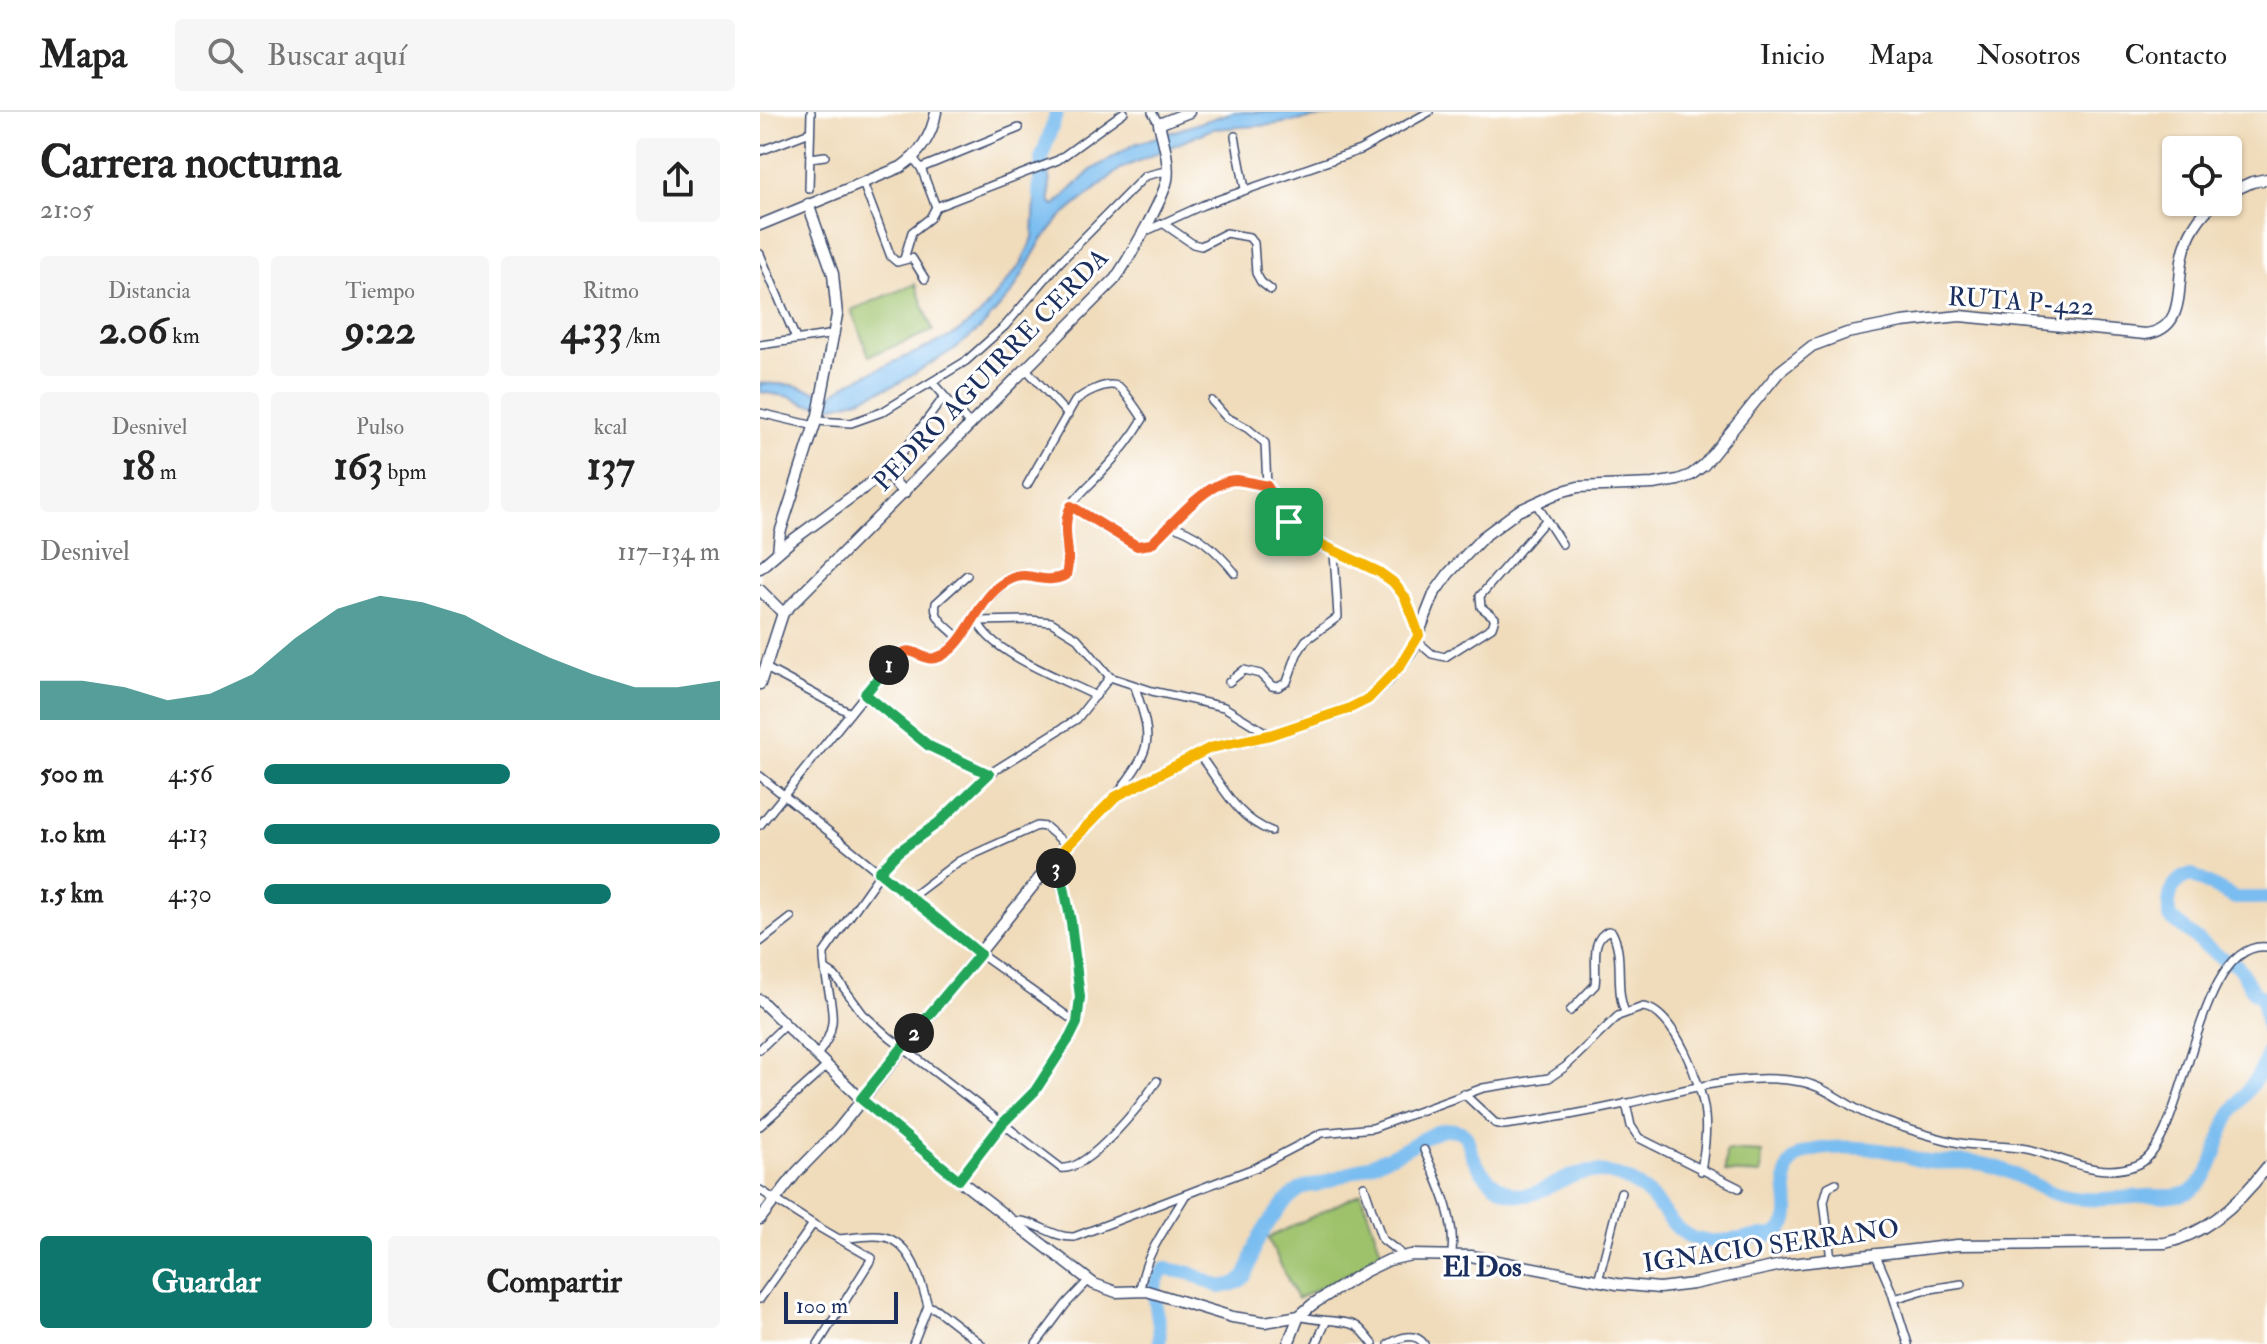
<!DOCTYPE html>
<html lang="es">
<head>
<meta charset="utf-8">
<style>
  body { margin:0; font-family:"IM FELL Double Pica",serif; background:#f6f6f6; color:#222; height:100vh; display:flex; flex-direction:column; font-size:30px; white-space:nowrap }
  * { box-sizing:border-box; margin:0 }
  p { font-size:26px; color:#767676 }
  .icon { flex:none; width:44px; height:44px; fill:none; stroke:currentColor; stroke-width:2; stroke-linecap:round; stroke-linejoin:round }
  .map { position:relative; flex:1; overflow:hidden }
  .drawer { display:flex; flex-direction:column; background:#fff; width:760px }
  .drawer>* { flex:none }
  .controls { position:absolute; left:1402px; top:24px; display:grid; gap:16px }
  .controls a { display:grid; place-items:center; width:80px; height:80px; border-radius:8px; background:#fff; box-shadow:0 2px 6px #0004; font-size:40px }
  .scale { position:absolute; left:24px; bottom:20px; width:114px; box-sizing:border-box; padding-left:8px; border:4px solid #1b2f5e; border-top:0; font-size:22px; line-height:28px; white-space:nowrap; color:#1b2f5e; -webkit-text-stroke:6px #fff; paint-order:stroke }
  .pin { position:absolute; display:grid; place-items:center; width:68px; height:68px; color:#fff; margin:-34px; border-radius:16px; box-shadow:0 4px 12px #0006 }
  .km { position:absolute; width:40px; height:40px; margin:-20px; border-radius:50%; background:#222; color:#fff; font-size:22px; line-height:40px; text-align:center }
  .round { display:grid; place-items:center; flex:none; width:84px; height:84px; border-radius:8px; background:#f6f6f6 }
  .summary { display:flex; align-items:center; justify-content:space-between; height:136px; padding:0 40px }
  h1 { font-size:44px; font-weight:700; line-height:60px }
  .stats { display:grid; grid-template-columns:repeat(3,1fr); gap:12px; height:136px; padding:8px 40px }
  .stats div { display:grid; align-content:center; border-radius:8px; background:#f6f6f6; text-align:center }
  .stats b { font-size:40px; font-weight:700 }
  .stats small { font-size:22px; font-weight:400 }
  .stats p { font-size:22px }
  .chart { height:224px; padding:16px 40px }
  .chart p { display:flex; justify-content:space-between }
  .chart svg { width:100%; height:144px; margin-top:8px; fill:#0f766e; opacity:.7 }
  .button { display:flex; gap:16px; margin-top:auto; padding:16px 40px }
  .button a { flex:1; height:92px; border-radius:8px; background:#0f766e; color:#fff; font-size:32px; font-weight:700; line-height:92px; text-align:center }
  .button a+a { background:#f6f6f6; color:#222 }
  ul { padding:0 40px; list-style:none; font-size:26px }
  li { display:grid; grid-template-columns:128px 96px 1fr; align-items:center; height:60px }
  li i { height:20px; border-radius:10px; background:#0f766e }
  header { display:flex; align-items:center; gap:48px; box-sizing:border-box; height:112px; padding:0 40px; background:#fff; border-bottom:2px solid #e0e0e0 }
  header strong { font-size:38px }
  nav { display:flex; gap:44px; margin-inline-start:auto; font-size:28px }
  .search { width:560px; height:72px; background:#f6f6f6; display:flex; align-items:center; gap:20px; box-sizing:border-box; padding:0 28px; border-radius:8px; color:#767676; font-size:30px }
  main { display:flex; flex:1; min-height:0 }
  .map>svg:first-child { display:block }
</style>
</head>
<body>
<header>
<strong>Mapa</strong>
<div class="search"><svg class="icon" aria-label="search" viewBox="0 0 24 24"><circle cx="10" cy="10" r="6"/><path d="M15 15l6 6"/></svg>Buscar aquí</div>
<nav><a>Inicio</a><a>Mapa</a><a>Nosotros</a><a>Contacto</a></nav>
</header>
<main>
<section class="drawer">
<div class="summary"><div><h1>Carrera nocturna</h1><p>21:05</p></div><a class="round"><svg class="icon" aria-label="share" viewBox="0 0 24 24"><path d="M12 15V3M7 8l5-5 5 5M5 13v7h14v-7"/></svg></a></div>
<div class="stats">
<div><p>Distancia</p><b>2.06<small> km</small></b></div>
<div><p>Tiempo</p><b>9:22</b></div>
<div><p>Ritmo</p><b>4:33<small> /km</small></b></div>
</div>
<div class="stats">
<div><p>Desnivel</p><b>18<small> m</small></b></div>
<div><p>Pulso</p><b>163<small> bpm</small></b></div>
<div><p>kcal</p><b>137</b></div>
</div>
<div class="chart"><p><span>Desnivel</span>117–134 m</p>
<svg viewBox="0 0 160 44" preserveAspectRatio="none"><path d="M0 44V32L10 32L20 34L30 38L40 36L50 30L60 19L70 10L80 6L90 8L100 12L110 19L120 25L130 30L140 34L150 34L160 32V44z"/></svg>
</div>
<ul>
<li><b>500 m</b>4:56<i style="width:54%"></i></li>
<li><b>1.0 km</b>4:13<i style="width:100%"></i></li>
<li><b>1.5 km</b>4:30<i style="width:76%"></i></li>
</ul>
<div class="button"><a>Guardar</a><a>Compartir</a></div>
</section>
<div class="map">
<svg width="1507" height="1232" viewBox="0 0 1507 1232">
  <rect width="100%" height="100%" fill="#fff"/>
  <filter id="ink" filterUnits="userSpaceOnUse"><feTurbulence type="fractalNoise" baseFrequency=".0125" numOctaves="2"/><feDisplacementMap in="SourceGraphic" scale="16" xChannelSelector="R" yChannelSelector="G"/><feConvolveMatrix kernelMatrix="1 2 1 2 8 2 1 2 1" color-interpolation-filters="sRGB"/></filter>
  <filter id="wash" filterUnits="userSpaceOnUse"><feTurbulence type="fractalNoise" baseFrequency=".006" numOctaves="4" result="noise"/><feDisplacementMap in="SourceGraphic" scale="32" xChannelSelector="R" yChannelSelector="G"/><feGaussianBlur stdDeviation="1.8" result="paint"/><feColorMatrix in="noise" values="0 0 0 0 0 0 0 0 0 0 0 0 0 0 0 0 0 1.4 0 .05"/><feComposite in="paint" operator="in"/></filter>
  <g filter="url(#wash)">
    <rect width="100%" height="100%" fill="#f0dbba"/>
    <!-- green -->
    <g fill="#9ec26c" stroke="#5c7865" stroke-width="2">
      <path d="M155 172 173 219 109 244 91 198Z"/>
      <path d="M966 1038 1002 1040 1001 1062 965 1060Z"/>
      <path d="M601 1081 623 1145 537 1187 508 1126Z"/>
    </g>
    <!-- water -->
    <path fill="#7abdf0" stroke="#4a76a7" stroke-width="2" d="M473 0H594L510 13 452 17 360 57 300 106 281 129 252 181 221 216 196 236 139 271 97 288 74 294 46 292 31 285 0 280V271L33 273 68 283 73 282 90 270 194 223 220 203 261 152 273 126 276 64 289 59 290 90 294 94 330 59 375 32Z"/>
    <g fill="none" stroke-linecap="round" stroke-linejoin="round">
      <!-- river -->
      <g stroke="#7abdf0" stroke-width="14">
        <path d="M279 82 282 44 297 0"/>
        <path d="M1507 786H1475L1432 763C1410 767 1408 785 1409 805L1458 844 1478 854 1494 881 1502 885 1507 917"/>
        <path d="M399 1232C404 1207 383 1176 405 1157L430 1161 460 1175C487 1171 487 1164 493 1141 496 1129 503 1119 510 1109 519 1097 531 1081 545 1075 546 1074 555 1073 556 1073 583 1065 610 1053 635 1042 652 1035 667 1021 684 1018 692 1017 701 1018 706 1024 709 1029 709 1036 712 1042 718 1058 732 1073 748 1080 782 1095 805 1049 851 1062 864 1065 878 1073 888 1082 903 1096 914 1121 936 1127 956 1133 992 1124 1014 1123 1050 1105 1000 1053 1050 1039 1072 1033 1117 1035 1140 1042 1150 1045 1158 1049 1169 1050 1187 1052 1205 1048 1223 1052 1247 1056 1268 1071 1290 1080 1322 1092 1353 1086 1386 1084 1404 1083 1423 1088 1437 1074 1457 1055 1456 1031 1467 1009 1478 986 1502 967 1507 941"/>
      </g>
    </g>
  </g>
  <g filter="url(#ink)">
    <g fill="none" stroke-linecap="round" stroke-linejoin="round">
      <defs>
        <g id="street">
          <path d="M392 0 399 12"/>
          <path d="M475 24 485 77"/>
          <path d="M0 39 50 20"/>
          <path d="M50 46 65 44"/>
          <path d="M153 46 161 56 176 95"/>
          <path d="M161 56 259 16"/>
          <path d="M103 71 131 145 137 150 152 146 165 167"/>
          <path d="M49 77 51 0"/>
          <path d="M176 95 298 48 364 0"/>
          <path d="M404 112 433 132 441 134 466 121 489 125 494 131 496 161 501 170 511 178"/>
          <path d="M384 120 443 93 600 38 669 0"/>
          <path d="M0 142 36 227"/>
          <path d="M144 147 152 120 170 106 176 95"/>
          <path d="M0 233 75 222"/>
          <path d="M266 257 308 303"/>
          <path d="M172 270 211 314"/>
          <path d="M452 289 466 305 487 316 505 331 507 374"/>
          <path d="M0 301 55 314"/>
          <path d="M56 309 91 311 122 300 206 249 245 214 299 151 385 64 401 60 407 61"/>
          <path d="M126 362 184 285"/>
          <path d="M775 390 802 432"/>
          <path d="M311 394C331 406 369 438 391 432 411 414 447 368 476 369 486 369 497 372 507 374 515 385 521 402 530 411 562 443 623 447 645 485 652 496 653 509 658 521"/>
          <path d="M412 414C437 420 459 441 475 461"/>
          <path d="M214 506 218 509 270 508 291 510 317 526 350 565 392 579 464 595 510 623"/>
          <path d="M218 509C228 540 307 569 336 584"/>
          <path d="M199 526C189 516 172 506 176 491L207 463"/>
          <path d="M657 529 672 542 685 545 732 515 735 506 721 495 720 484 786 408"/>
          <path d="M6 556 90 601"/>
          <path d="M469 570 484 558 500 562 512 574 518 575 527 570 537 542 546 528 578 505 574 440"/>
          <path d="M105 582 169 634 229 662"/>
          <path d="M439 643C461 670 475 706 511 719"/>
          <path d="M0 664 220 842 317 911"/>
          <path d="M358 681C393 634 393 630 375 575"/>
          <path d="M0 713 137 543 148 538C153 541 160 544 165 546 195 552 221 481 251 467 270 458 284 474 306 463 312 444 300 426 305 407 310 389 328 375 340 362 356 345 371 327 383 307 380 302 363 277 359 275 347 268 323 282 315 289L267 373"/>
          <path d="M150 786 199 749 277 714 286 715 308 734"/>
          <path d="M0 830 31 806"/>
          <path d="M66 858 75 864 103 902 130 926 301 1056C328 1060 382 991 397 969"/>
          <path d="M810 899 835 873C838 855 829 827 848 819L852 820C865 844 854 875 865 900"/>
          <path d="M0 937 24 914"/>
          <path d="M56 944C88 908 63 882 64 841L131 746 178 711 229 662 317 607 350 565"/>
          <path d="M704 982 735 1011 744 1013C785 1008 828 1000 869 991 926 978 983 959 1042 970 1070 976 1091 998 1118 1007 1144 1016 1173 1026 1200 1031 1221 1035 1244 1033 1266 1037 1304 1045 1337 1068 1377 1053 1428 1034 1433 827 1507 835"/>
          <path d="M866 991 871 1014 879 1026 979 1076"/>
          <path d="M0 1014 67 954"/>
          <path d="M664 1038C678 1071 696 1105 692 1142"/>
          <path d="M199 1068C214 1049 228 1027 244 1010 271 982 304 949 316 911 323 891 318 871 315 850 311 815 306 783 293 749"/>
          <path d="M604 1074 622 1127 639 1140 640 1145"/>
          <path d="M0 1078 53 1112 112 1146 58 1232"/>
          <path d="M253 1109C275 1107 291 1126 314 1125L497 1055 562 1021 613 1016 723 976 789 966 805 955 858 904 883 895C914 898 943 975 945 1003 947 1022 944 1040 941 1059"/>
          <path d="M79 1127C93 1126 111 1122 125 1125 153 1133 161 1170 168 1194L176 1197 221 1232"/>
          <path d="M1115 1141 1131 1178 1148 1232"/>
          <path d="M1071 1148 1064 1089 1068 1075 1076 1071"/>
          <path d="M838 1169 861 1080"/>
          <path d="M380 1179C384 1142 407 1115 425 1084"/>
          <path d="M0 1187 53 1112"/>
          <path d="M1134 1187 1164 1178 1202 1172"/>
          <path d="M539 1204C556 1210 590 1207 599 1216 604 1220 609 1227 613 1232"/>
          <path d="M153 1232 168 1194"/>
          <path d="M276 1232 306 1192 329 1168"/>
          <path d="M556 1232 566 1210"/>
          <path d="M629 1232C640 1225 655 1220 664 1232"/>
        </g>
        <g id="secondary">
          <path d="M1468 81 1492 70 1507 67"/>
          <path d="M0 113 141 55C161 41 172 23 176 0"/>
          <path d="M18 440 20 421 58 303 77 203 73 162 48 92"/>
          <path d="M0 456 30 430 120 364H129L144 381"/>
          <path d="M0 478 23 501"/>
          <path d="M0 572 23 501 355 167C369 147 402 90 407 68 410 51 403 28 399 12L429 0"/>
          <path d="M0 888 101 987 199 1068 334 1172 356 1180 387 1179 472 1205 505 1210 539 1204 553 1192 604 1160 629 1148 651 1143 711 1144 857 1172 899 1176 933 1172 1022 1153 1197 1133 1405 1131C1447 1122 1481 1089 1507 1055"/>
          <path d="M0 1107 37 1060 77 1019 293 749 355 685 450 636 510 623 588 597 608 587 629 567 652 538 675 480 689 461 723 425 758 399 800 380 818 375 893 372 918 368 931 363 944 353 1019 260 1052 234 1087 221 1142 210 1200 204 1385 222C1427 217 1416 174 1423 144 1427 123 1439 103 1456 90"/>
          <path d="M528 1232 539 1204"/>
        </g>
      </defs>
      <!-- street casing -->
      <use href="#street" stroke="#3b496c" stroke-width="10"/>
      <!-- secondary casing -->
      <use href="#secondary" stroke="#3b496c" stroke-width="13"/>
      <!-- street -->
      <use href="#street" stroke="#fff" stroke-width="7"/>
      <!-- secondary -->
      <use href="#secondary" stroke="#fff" stroke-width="10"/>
    </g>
  </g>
  <g fill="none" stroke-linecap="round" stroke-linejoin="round" filter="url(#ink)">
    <defs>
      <path id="split-1" d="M129 553C156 521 157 557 183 543 212 526 218 480 253 466 271 459 284 474 306 463 313 439 299 418 311 394L377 434 391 432C411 414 447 368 476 368 486 369 497 372 507 374L529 410"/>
      <path id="split-2" d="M129 553 105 582 169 634 229 662 178 711 138 740 119 760 220 842 154 921"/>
      <path id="split-3" d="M154 921 101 987 199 1068 243 1011 275 979 310 925 317 911 320 885 311 810 304 775 296 756"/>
      <path id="split-4" d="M296 756 293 749 355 685 450 636 510 623 588 597 608 587 640 554 659 523 645 485 633 470 619 460 554 429 529 410"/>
    </defs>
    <!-- split-1 casing -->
    <use href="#split-1" stroke="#fff" stroke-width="16"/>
    <!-- split-2 casing -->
    <use href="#split-2" stroke="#fff" stroke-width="16"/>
    <!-- split-3 casing -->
    <use href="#split-3" stroke="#fff" stroke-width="16"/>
    <!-- split-4 casing -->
    <use href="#split-4" stroke="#fff" stroke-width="16"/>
    <!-- split-1 -->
    <use href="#split-1" stroke="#f0652b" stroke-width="10"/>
    <!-- split-2 -->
    <use href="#split-2" stroke="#22a559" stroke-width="10"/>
    <!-- split-3 -->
    <use href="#split-3" stroke="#22a559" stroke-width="10"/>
    <!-- split-4 -->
    <use href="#split-4" stroke="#f5b400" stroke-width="10"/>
  </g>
  <g text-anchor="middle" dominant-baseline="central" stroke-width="6" stroke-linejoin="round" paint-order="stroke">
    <!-- street labels -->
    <g font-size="26" fill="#1b2f5e" stroke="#fff">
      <text transform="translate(1261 190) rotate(4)">RUTA P-422</text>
      <text transform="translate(231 258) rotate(-46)">PEDRO AGUIRRE CERDA</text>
      <text transform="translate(1011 1134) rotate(-8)">IGNACIO SERRANO</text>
    </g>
    <!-- neighbourhood labels -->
    <g font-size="28" font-weight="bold" fill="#1b2f5e" stroke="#fff">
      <text x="722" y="1155">El Dos</text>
    </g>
  </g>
</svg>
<div class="controls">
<a><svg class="icon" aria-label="locate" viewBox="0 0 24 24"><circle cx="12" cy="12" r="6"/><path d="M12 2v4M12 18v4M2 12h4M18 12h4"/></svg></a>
</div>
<div class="scale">100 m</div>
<div class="pin" style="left:529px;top:410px;background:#1e9e55"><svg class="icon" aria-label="arrive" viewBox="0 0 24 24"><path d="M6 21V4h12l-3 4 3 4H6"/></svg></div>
<b class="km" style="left:129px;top:553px">1</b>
<b class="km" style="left:154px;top:921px">2</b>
<b class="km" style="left:296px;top:756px">3</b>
</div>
</main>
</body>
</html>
